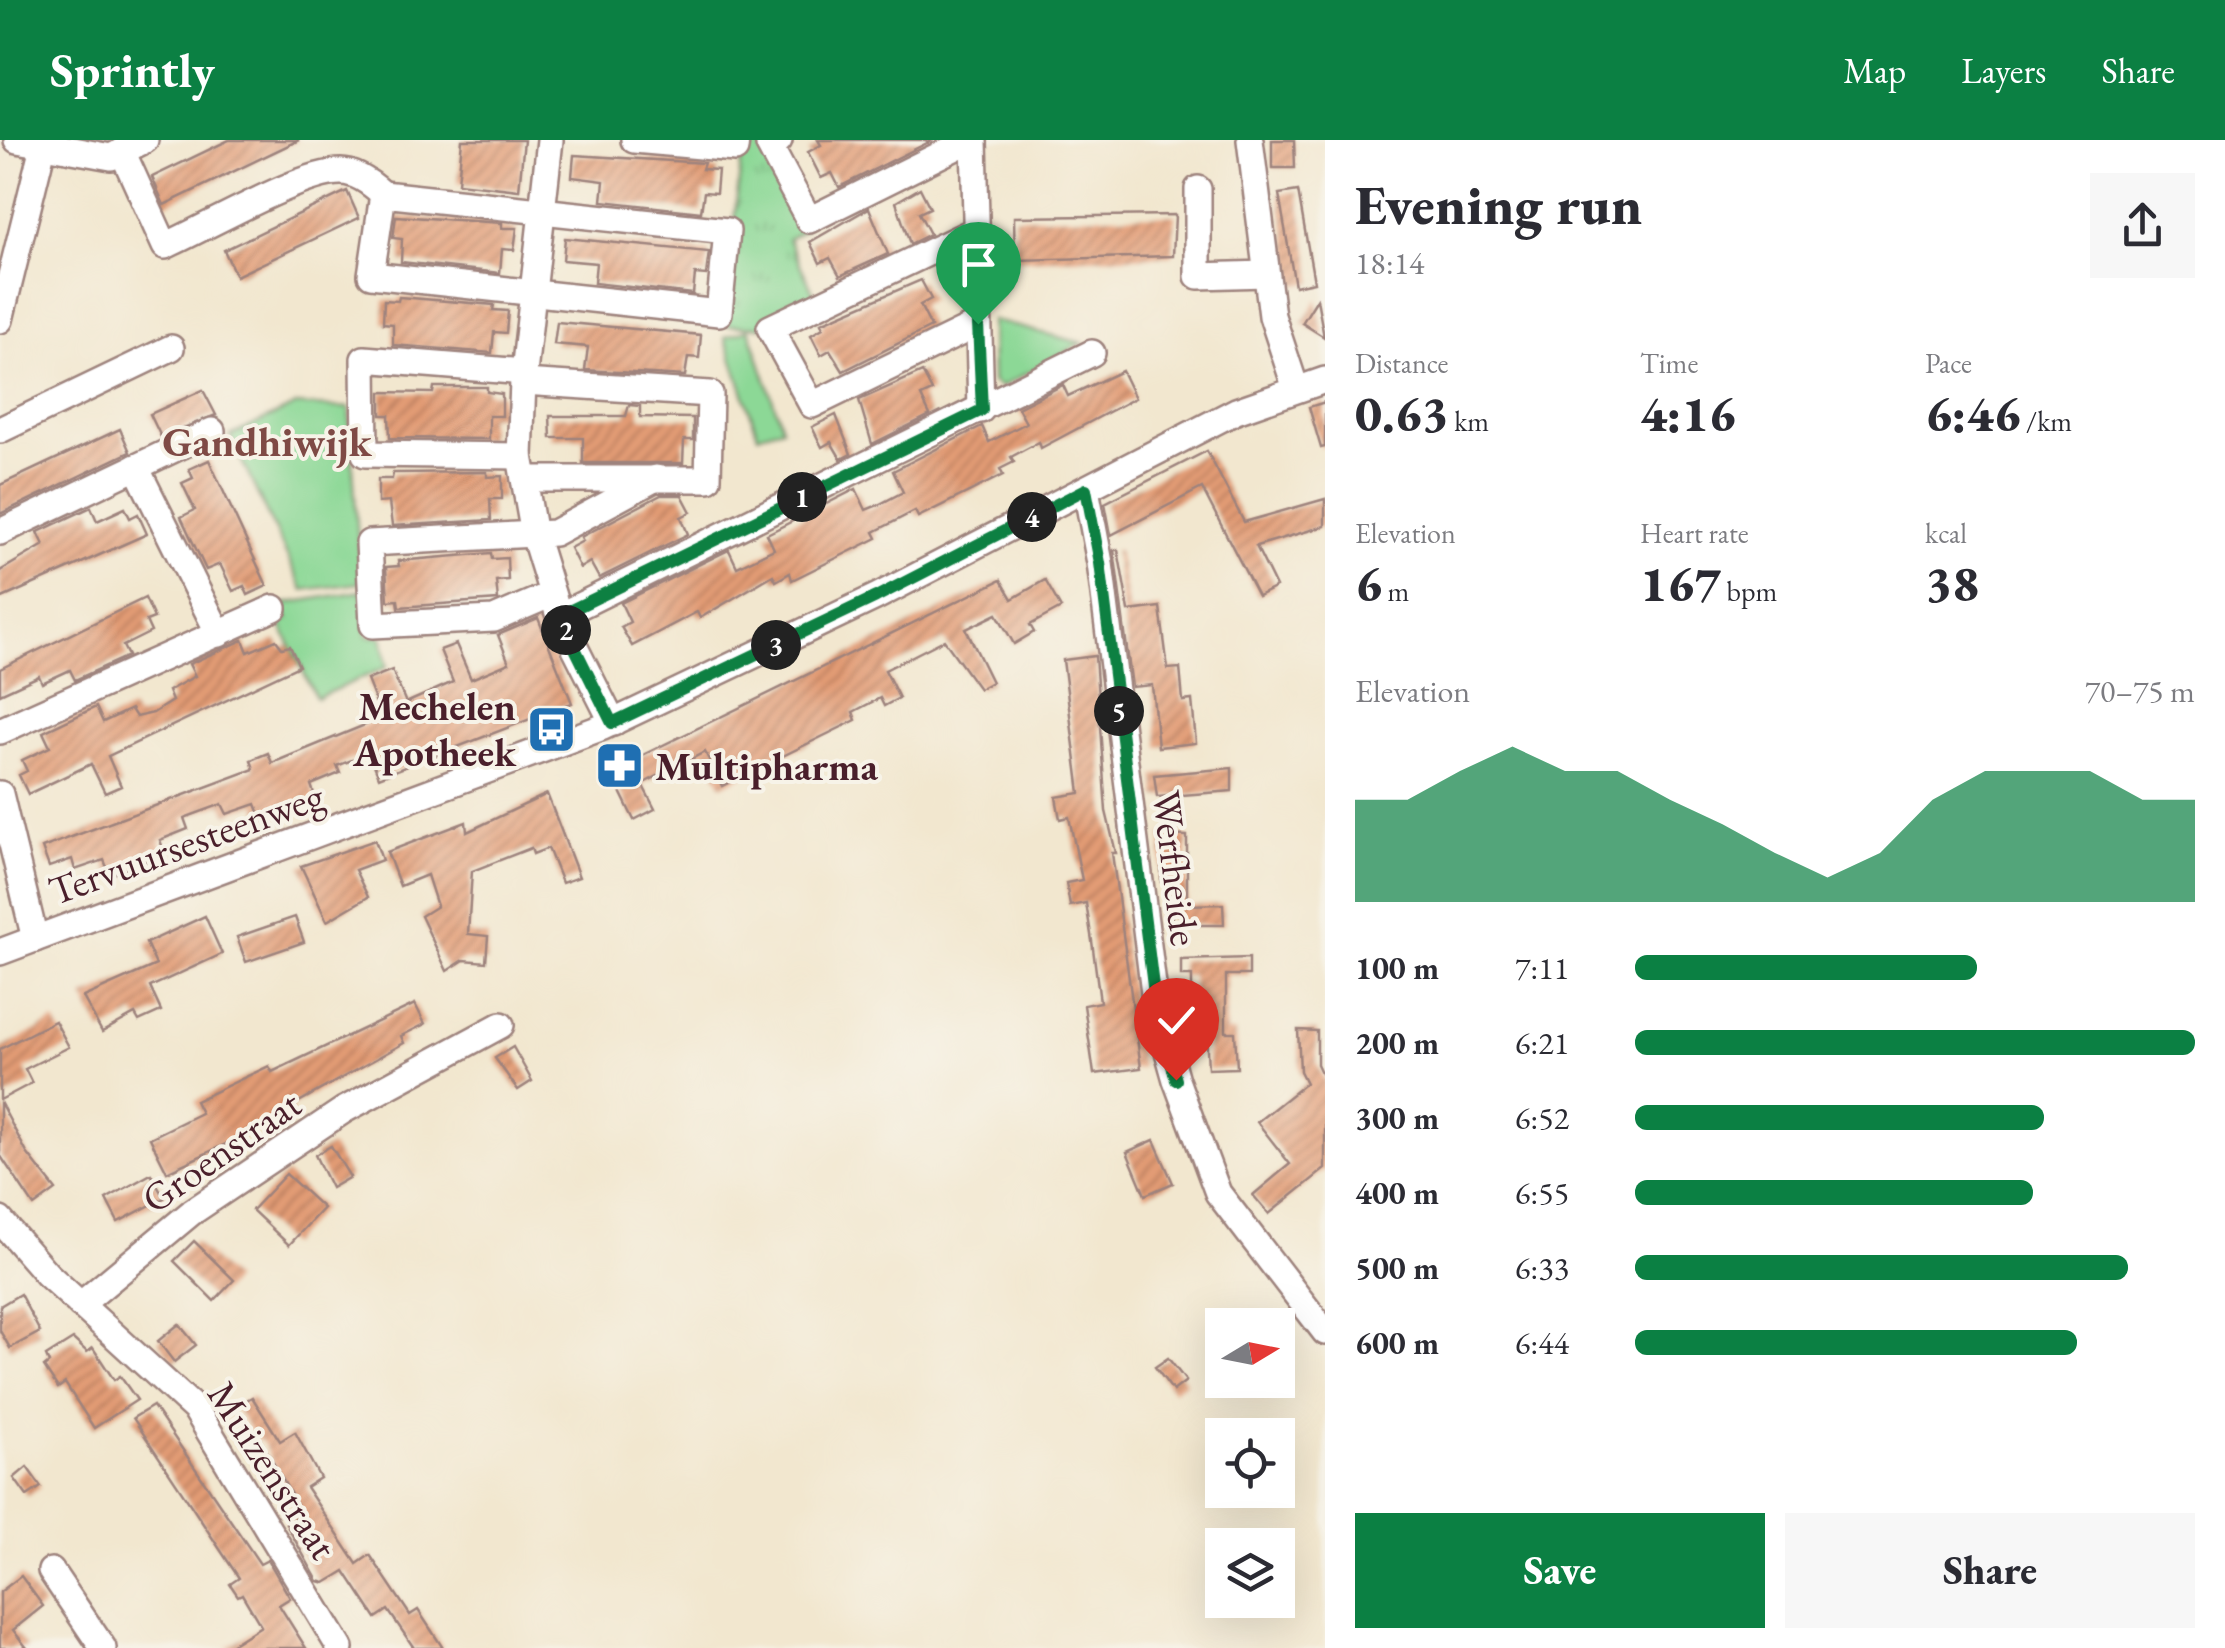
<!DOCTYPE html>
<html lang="en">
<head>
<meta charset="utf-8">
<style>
  body { margin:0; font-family:"EB Garamond",serif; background:#f7f7f7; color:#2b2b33; height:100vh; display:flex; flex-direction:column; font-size:38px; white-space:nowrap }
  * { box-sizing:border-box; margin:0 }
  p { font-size:32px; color:#7c7c81 }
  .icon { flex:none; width:55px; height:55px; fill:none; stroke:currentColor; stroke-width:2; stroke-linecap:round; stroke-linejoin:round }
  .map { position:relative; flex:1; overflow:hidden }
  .panel { display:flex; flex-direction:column; background:#fff; width:900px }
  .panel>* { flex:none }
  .needle { width:65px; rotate:80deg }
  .tools { position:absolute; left:1205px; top:1168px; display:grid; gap:20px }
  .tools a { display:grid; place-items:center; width:90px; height:90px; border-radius:0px; background:#fff; box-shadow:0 10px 40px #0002; font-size:50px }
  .pin { position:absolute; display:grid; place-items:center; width:85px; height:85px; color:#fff; margin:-102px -42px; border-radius:50% 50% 50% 0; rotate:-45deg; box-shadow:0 0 10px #0007 }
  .pin .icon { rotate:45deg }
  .km { position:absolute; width:50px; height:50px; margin:-25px; border-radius:50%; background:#222; color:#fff; font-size:28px; line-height:50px; text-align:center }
  .round { display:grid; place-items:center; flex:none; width:105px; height:105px; border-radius:0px; background:#f7f7f7 }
  .headline { display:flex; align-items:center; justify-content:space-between; height:170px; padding:0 30px }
  h1 { font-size:55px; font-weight:800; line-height:75px }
  .stats { display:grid; grid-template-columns:repeat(3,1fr); gap:15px; height:170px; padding:10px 30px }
  .stats div { display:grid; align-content:center }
  .stats b { font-size:50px; font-weight:800 }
  .stats small { font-size:28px; font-weight:400 }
  .stats p { font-size:28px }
  .chart { height:280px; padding:20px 30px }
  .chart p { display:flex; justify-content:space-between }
  .chart svg { width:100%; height:180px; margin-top:10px; fill:#0b8043; opacity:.7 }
  .cta { display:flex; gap:20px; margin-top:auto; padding:20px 30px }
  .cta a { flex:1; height:115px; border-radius:0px; background:#0b8043; color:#fff; font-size:40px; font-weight:800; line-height:115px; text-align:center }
  .cta a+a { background:#f7f7f7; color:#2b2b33 }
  ul { padding:0 30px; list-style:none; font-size:32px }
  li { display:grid; grid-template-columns:160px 120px 1fr; align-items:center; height:75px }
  li i { height:25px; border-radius:12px; background:#0b8043 }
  header { display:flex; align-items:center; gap:60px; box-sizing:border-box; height:140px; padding:0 50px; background:#0b8043; color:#fff }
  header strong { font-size:48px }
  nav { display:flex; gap:55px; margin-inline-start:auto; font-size:35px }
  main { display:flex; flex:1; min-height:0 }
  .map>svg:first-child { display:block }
</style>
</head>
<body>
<header>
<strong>Sprintly</strong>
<nav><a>Map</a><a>Layers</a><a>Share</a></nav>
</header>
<main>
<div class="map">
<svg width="1325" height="1508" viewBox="0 0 1325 1508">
  <defs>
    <pattern id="park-tufts" width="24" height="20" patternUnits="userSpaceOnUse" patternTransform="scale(2.5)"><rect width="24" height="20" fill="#8cd896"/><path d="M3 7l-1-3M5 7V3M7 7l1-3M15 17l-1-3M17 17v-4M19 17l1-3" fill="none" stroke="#7ab981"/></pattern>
    <pattern id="building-hatch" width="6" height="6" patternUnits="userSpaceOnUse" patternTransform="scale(2.5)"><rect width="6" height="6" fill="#e29b74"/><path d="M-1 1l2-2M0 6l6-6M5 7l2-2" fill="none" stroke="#b97e5f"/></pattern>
  </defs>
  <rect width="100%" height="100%" fill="#f7f3e8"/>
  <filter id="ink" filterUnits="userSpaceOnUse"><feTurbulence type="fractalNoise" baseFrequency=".01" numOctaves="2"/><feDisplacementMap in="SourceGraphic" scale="20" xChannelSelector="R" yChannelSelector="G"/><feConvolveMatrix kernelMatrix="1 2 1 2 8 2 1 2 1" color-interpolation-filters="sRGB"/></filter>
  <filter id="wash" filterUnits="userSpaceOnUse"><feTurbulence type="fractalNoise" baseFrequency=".0048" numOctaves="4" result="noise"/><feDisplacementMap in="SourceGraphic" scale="40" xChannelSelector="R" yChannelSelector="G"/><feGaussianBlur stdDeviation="2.25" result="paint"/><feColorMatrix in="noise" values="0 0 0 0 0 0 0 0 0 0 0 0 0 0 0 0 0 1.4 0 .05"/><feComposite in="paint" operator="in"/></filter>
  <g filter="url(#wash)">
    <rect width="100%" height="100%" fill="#f2e7cf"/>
    <!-- grass -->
    <g fill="#8cd896" stroke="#6b7c60" stroke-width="2.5">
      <path d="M991 180 1082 203 1001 247 992 242Z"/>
      <path d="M749 189 782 287 758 295 725 197Z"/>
      <path d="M296 265 349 268 361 443 303 450 230 296Z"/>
      <path d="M362 451 367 496 382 497 387 527 316 558 280 483 288 479 283 464Z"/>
    </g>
    <!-- park -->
    <path fill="url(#park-tufts)" stroke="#6b7c60" stroke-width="2.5" d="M744 0 758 2 805 89 788 99 816 158 762 187 721 185Z"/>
    <g id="blocks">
      <!-- building -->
      <g fill="url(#building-hatch)">
        <path d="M229 0H299L164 65 152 37Z"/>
        <path d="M462 0H524L519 50 458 43Z"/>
        <path d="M818 0H933L839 47 832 33 821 38 808 12 821 5Z"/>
        <path d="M1272 0H1294L1295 28H1272Z"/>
        <path d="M574 15 704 23 702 29 718 30 716 53 704 52 701 72 602 61 604 41 572 37Z"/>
        <path d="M920 48 930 68 919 73 930 94 910 104 896 62Z"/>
        <path d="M347 51 359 78 236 136 224 110Z"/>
        <path d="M1298 51 1314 142 1295 146 1279 54Z"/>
        <path d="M869 68 888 114 840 136 830 118 820 123 810 102Z"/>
        <path d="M1175 75 1173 116 1015 120 1014 77Z"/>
        <path d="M396 76 502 83V88H517L514 110 502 109 500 133 401 122 402 99 393 98Z"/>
        <path d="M565 98 709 112 706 135 695 134 693 154 594 143 596 123 563 120Z"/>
        <path d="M921 140 931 159 920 165 931 187 843 231 830 210 821 215 811 195 823 188 821 183Z"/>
        <path d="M399 157 494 165 493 170 508 171 506 193 494 192 492 213 393 205V184L383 183 384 160 398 161Z"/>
        <path d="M1317 159 1324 197 1302 183Z"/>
        <path d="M557 182 701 195 699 218 688 217 685 236 585 230 588 207 554 204Z"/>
        <path d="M1122 231 1135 258 1041 308 1039 302 1011 317 1014 322 1000 329 1003 335 918 377 915 371 874 392 877 398 792 440 790 433 776 441 773 435 700 478 697 472 632 506 621 487 630 482 621 463 729 410 737 427 774 409 767 394 856 349 866 370 878 365 903 352 893 331 982 286 989 302 1026 283 1018 268 1063 245 1068 256Z"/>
        <path d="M922 232 932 251 921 256 930 275 872 304 859 260Z"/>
        <path d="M434 247H487V252L502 254V276H489V299L390 298 389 275H381V252L433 253Z"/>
        <path d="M203 250 216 275 161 297 150 274Z"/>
        <path d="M1325 262V307L1321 308 1309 267Z"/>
        <path d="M629 265 640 266V277L693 278V300H684L683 323H583V298H551L550 276H626Z"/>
        <path d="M836 275 851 314 841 319 831 302 822 307 812 287Z"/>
        <path d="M120 289 130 312 0 374V345Z"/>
        <path d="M1207 311 1244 382 1325 359V386L1256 406 1276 447 1258 456 1202 348 1111 395 1105 363Z"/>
        <path d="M209 320 267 446 248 455 244 446 233 451 220 424 206 430 181 377 195 370 182 343 193 338 189 329Z"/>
        <path d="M487 332V337L502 336V359H490L491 380 392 386 389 362 378 363V339H392L393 333Z"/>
        <path d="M661 355H682L691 372 681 377 688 394 599 438 590 422 580 428 570 408 583 401 581 397Z"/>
        <path d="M91 367 97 381 125 368 130 378 138 374 147 394 0 459V431L44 405 38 392Z"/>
        <path d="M1114 410H1118L1129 471 1160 467 1168 529 1180 528 1183 561 1192 560 1196 603 1158 607 1152 545 1132 547Z"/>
        <path d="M491 413 492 419 507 418 508 440 496 441 498 460 399 467 398 460 388 461 386 427 399 426 398 421Z"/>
        <path d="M1001 440 1012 459 1045 440 1061 468 1030 485 1034 492 1014 504 997 474 966 489 992 542 979 549 944 500 885 530 899 558 884 566 880 558 853 572 856 580 722 646 705 612 642 644 655 669 634 680 610 631Z"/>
        <path d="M145 458 154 478 146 481 151 492 123 506 128 516 75 540 70 530 42 543 39 536 0 554V529Z"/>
        <path d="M538 478 572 563 379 637 369 613 337 626 340 633 311 645 316 659 262 679 256 664 227 674 222 664 184 678 188 689 160 700 165 714 110 735 104 720 75 730 72 719 49 727 42 708 254 629 251 620 268 613 272 623 382 578 367 540 392 530 406 563 453 542 440 510 456 504 471 539 509 523 498 495Z"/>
        <path d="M243 500 248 512 276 500 282 508 290 506 299 526 108 616 121 646 105 653 91 624 28 654 19 635 27 631 22 620 50 607 43 592 96 567 103 582 131 569 136 577 153 573 172 561 168 551 195 536 189 524Z"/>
        <path d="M1095 516 1106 671 1116 713H1112L1141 928 1094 934 1084 865 1100 862 1092 801 1086 763 1070 766 1066 743 1082 740 1069 677 1060 679 1056 657 1080 653 1063 520Z"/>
        <path d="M1232 628V651L1157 657 1154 635Z"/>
        <path d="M547 654 579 737 562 743 548 708 533 714 531 708 472 731 468 794 488 796 486 822 464 820 447 831 421 776 437 766 427 735 400 746 387 712 466 682 467 692Z"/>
        <path d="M1162 695 1187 696V765L1223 764 1224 785H1172L1171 756H1165V742H1161Z"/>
        <path d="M375 700 382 720 355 730 368 757 327 781 301 726Z"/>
        <path d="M205 776 222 814 150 847 161 871 139 881 135 874 102 892 83 857 156 825 146 803Z"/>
        <path d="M295 777 304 802 246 822 237 797Z"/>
        <path d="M1249 818V835H1226V892H1235L1237 928 1208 929 1205 870H1192V836H1181V820Z"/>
        <path d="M415 864 425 884 401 896 404 903 290 967 293 972 167 1032 150 998 201 973 195 961 269 926 272 932Z"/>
        <path d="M55 881 69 907 25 929 32 943 0 960V909Z"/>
        <path d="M1298 890 1317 891V924L1325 941V1029L1269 1074 1253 1055 1290 1024 1257 982 1306 943 1300 931Z"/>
        <path d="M513 907 532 941 518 950 495 918Z"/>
        <path d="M0 962 27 1013 56 1050 34 1066 0 1015Z"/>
        <path d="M1154 1000 1173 1043 1145 1055 1127 1012Z"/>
        <path d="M331 1006 350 1037 331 1048 315 1015Z"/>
        <path d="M151 1034 164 1058 118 1082 106 1059Z"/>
        <path d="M286 1034 323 1068 289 1105 252 1070Z"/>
        <path d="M194 1101 234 1140 214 1161 174 1121Z"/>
        <path d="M20 1154 40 1192 10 1208 0 1191V1166Z"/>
        <path d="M179 1184 196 1205 174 1222 158 1201Z"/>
        <path d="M73 1199 87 1212 93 1208 114 1240 120 1236 137 1260 94 1288 65 1243 58 1248 44 1227 49 1223 46 1216Z"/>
        <path d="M1168 1218 1186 1241 1173 1251 1155 1227Z"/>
        <path d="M252 1257 280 1301 295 1292 320 1338 306 1347 357 1424 370 1415 410 1475 418 1470 443 1508H414L388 1470 376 1478 345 1431 325 1443 318 1441 286 1384 302 1374 260 1299 257 1301 235 1267Z"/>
        <path d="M153 1266 260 1424 268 1420 290 1458 279 1465 306 1508H226L261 1486 242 1454 238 1456 230 1444 239 1438 133 1278Z"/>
        <path d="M27 1327 41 1347 27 1356 14 1338Z"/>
        <path d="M21 1436 43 1466 13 1490 27 1508H0V1452Z"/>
      </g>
    </g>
  </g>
  <g filter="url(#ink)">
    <use href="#blocks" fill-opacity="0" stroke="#9e837d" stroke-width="2.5"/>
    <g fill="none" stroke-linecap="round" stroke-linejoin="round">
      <defs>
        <g id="minor">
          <path d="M17 0 111 17 145 0"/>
          <path d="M550 0 523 242 520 316 534 395 559 476 613 583"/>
          <path d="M634 0 735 9 736 0"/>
          <path d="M779 0 769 5 809 80 970 0"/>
          <path d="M974 0 981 270"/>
          <path d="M1250 0 1272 176 1296 249"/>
          <path d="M122 11 165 106C206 88 301 32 341 32 356 32 372 44 383 54"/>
          <path d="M1198 49V136L1266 134"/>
          <path d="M383 54 727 91 719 173 371 135Z"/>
          <path d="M976 90 770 188 812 265 978 184"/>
          <path d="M0 180 43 6"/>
          <path d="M523 242 710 254 708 339H524"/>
          <path d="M0 290 171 208"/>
          <path d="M520 316 365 314 364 219 524 232"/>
          <path d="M136 327 219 494"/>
          <path d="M1086 349 1100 423 1156 869 1176 940 1218 1053 1325 1192"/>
          <path d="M0 392 212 291"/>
          <path d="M552 454 494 479 373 485 369 403 554 393 656 338"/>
          <path d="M559 476 1092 213"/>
          <path d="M0 591 274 468"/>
          <path d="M0 654 35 799"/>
          <path d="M0 812 603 587 876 457 1236 271 1325 240"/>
          <path d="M0 1080 47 1134 196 1270 340 1508"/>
          <path d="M80 1165 192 1072 344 970 501 885"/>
          <path d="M51 1431 103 1508"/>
        </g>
      </defs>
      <!-- minor casing -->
      <use href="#minor" stroke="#9e837d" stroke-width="30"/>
      <!-- minor -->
      <use href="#minor" stroke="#fff" stroke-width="25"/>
    </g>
  </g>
  <g fill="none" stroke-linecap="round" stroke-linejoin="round" filter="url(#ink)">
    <defs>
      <path id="route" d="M978 184 982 270 559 476 612 583 876 457 1086 349 1100 423 1156 870 1176 940"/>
    </defs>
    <!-- route casing -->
    <use href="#route" stroke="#fff" stroke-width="20"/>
    <!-- route -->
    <use href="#route" stroke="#0b8043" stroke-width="12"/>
  </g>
  <!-- icons -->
  <defs>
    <symbol id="bus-square" viewBox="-11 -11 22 22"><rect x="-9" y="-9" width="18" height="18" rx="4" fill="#1f6fb2" stroke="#f7f3e8"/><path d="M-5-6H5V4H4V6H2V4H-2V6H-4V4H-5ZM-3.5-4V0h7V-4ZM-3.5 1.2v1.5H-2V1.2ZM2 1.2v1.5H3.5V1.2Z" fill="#fff"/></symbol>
    <symbol id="pharmacy-square" viewBox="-11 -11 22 22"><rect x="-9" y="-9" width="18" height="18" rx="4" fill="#1f6fb2" stroke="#f7f3e8"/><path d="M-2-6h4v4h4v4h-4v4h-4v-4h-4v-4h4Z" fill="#fff"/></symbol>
  </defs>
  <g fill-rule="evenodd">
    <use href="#bus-square" x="524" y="562" width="55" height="55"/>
    <use href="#pharmacy-square" x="592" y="598" width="55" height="55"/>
  </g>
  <g text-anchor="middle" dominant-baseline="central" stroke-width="8" stroke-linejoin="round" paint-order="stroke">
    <!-- poi labels -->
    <g font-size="40" font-weight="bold" fill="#4a1f2b" stroke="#f7f3e8" text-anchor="end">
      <text x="516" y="566">Mechelen<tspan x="516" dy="46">Apotheek</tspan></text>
      <text x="655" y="626" text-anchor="start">Multipharma</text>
    </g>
    <!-- street labels -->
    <g font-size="40" fill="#4a1f2b" stroke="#f7f3e8">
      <text transform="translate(186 703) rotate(-20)">Tervuursesteenweg</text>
      <text transform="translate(1176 728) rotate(83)">Werfheide</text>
      <text transform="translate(221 1011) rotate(-35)">Groenstraat</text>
      <text transform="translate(273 1330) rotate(57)">Muizenstraat</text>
    </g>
    <!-- neighbourhood labels -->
    <g font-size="42" font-weight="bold" fill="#7f4a45" stroke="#f7f3e8">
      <text x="267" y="301">Gandhiwijk</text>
    </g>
  </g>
</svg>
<div class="tools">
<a><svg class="needle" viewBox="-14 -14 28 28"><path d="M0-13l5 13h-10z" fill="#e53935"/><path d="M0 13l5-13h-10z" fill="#7c7c81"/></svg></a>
<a><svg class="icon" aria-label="locate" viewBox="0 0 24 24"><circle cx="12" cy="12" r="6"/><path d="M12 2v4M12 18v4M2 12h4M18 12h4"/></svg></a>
<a><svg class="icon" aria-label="layers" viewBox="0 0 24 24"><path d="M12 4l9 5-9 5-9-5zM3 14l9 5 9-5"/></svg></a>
</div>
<div class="pin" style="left:978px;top:184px;background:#1e9e55"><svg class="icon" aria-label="arrive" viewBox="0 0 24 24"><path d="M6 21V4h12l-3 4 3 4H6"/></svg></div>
<div class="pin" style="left:1176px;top:940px;background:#d93025"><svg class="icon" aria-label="check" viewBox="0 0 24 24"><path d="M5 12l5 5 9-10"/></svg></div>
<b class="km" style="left:802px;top:357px">1</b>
<b class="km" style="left:566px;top:490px">2</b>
<b class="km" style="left:776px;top:505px">3</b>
<b class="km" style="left:1032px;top:377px">4</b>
<b class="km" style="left:1119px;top:571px">5</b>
</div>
<section class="panel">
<div class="headline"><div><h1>Evening run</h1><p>18:14</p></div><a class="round"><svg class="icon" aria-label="share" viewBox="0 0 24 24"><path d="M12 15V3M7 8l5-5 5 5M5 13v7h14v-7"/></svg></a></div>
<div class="stats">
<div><p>Distance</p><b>0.63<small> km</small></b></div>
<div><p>Time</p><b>4:16</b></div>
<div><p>Pace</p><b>6:46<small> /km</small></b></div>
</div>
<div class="stats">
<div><p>Elevation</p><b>6<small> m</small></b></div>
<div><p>Heart rate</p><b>167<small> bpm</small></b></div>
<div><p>kcal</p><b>38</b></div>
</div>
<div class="chart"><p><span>Elevation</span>70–75 m</p>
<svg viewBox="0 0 160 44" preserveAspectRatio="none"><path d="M0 44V19L10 19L20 12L30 6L40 12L50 12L60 19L70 25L80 32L90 38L100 32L110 19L120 12L130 12L140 12L150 19L160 19V44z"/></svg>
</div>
<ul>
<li><b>100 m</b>7:11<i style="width:61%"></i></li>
<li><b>200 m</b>6:21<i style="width:100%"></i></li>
<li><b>300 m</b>6:52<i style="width:73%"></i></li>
<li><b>400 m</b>6:55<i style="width:71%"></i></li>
<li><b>500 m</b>6:33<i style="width:88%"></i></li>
<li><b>600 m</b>6:44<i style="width:79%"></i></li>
</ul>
<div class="cta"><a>Save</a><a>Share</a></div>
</section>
</main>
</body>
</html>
